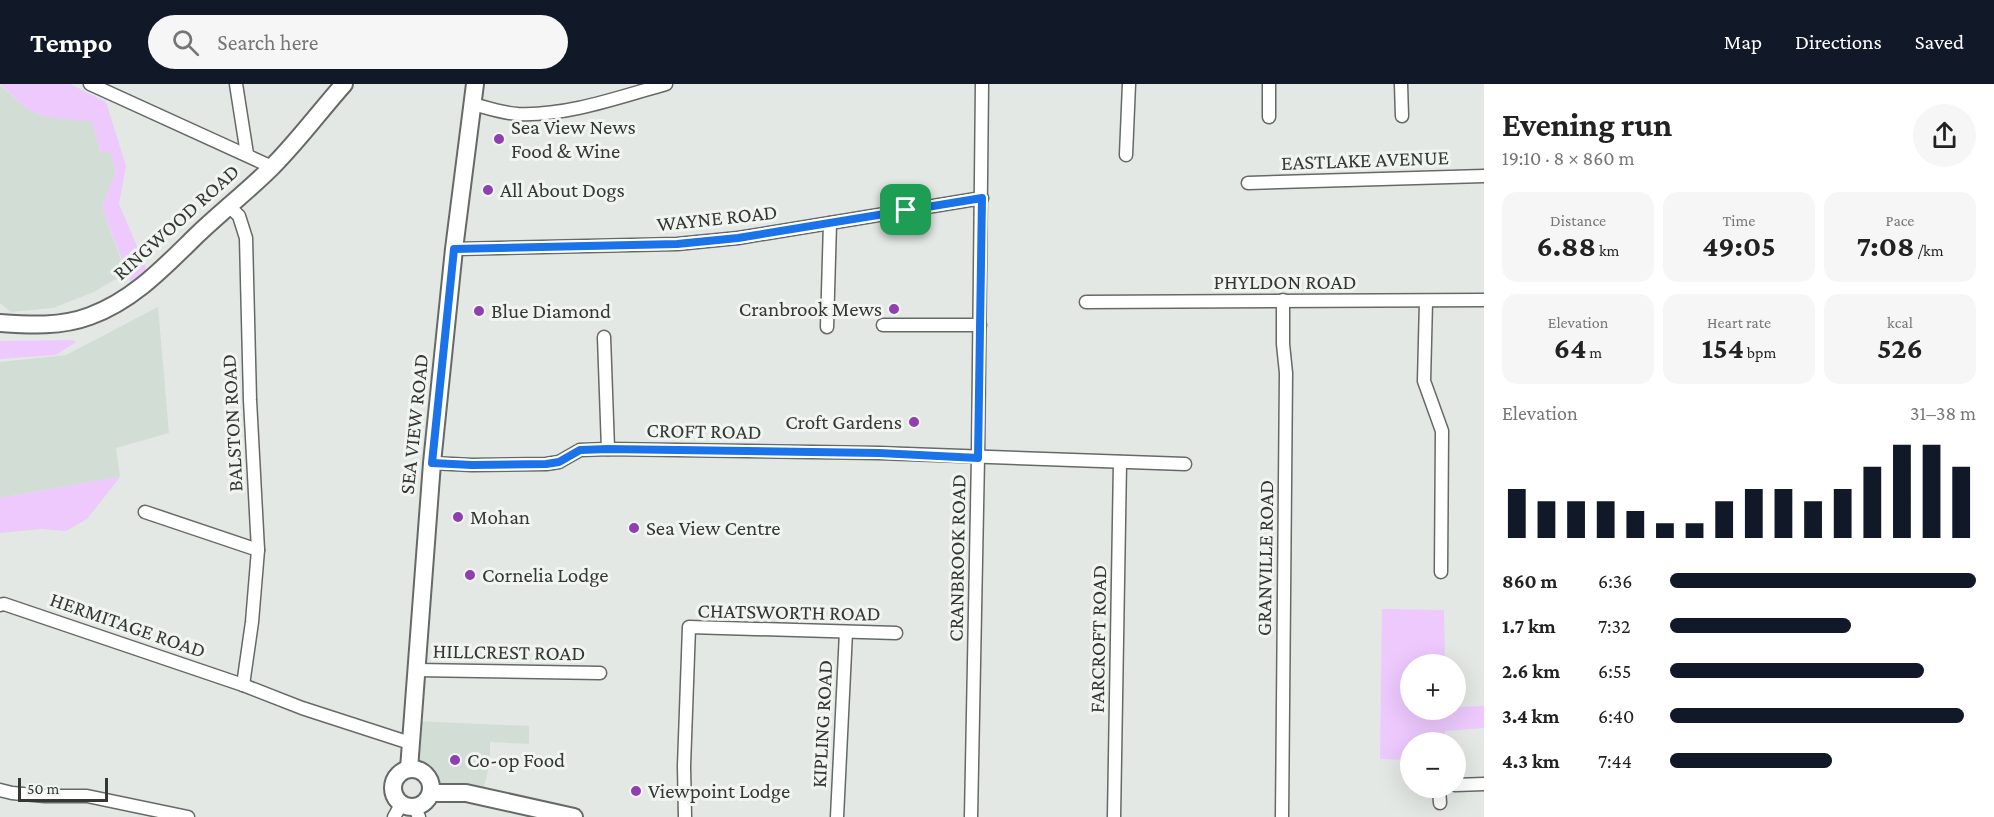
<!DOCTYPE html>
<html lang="en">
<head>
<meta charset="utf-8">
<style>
  body { margin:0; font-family:"Crimson Pro",serif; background:#f6f6f6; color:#222; height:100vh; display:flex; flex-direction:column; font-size:22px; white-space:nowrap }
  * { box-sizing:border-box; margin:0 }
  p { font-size:20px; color:#767676 }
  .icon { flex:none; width:33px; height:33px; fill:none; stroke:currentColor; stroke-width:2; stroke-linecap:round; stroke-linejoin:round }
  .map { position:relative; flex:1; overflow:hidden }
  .details { display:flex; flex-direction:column; background:#fff; width:510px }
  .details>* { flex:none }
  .tools { position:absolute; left:1400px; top:570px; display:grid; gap:12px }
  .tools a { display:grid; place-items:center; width:66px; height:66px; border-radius:50%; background:#fff; box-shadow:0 6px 24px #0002; font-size:30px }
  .scale { position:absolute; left:18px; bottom:15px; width:90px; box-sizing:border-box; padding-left:6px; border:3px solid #353735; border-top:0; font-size:16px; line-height:21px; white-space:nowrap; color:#353735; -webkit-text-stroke:4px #f0f5f1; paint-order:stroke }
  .pin { position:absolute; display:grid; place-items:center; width:51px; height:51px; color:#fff; margin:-26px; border-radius:12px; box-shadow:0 3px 9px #0006 }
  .round { display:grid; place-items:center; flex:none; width:63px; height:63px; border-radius:32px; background:#f6f6f6 }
  .summary { display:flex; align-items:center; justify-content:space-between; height:102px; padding:0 18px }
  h1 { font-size:33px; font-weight:700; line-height:45px }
  .stats { display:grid; grid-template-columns:repeat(3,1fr); gap:9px; height:102px; padding:6px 18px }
  .stats div { display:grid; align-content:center; border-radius:15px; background:#f6f6f6; text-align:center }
  .stats b { font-size:30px; font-weight:700 }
  .stats small { font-size:16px; font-weight:400 }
  .stats p { font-size:16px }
  .chart { height:168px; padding:12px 18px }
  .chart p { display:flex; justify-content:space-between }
  .chart svg { width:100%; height:108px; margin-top:6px; stroke:#111827; stroke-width:6 }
  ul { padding:0 18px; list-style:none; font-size:20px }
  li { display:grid; grid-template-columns:96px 72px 1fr; align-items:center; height:45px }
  li i { height:15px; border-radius:8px; background:#111827 }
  header { display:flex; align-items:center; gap:36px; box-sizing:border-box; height:84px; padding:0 30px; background:#111827; color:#fff }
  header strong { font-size:28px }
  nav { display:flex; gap:33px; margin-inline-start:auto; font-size:21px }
  .search { width:420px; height:54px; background:#f6f6f6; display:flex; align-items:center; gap:15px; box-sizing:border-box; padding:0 21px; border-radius:33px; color:#767676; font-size:22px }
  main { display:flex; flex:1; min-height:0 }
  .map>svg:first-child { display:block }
</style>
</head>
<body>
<header>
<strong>Tempo</strong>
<div class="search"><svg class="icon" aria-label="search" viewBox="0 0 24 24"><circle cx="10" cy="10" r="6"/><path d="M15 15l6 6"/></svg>Search here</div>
<nav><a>Map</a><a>Directions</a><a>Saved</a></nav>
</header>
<main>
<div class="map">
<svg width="1484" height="733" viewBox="0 0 1484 733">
  <rect width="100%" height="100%" fill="#e3e8e4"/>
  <!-- built -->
  <g fill="#d2ded5">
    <path d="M0 1 26 24 43 32 92 37 101 69 110 67 116 87 102 123 126 189 94 208 53 224 11 228 0 219Z"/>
    <path d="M158 223 169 349 116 364 120 393 0 414V278L66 271Z"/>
    <path d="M412 637 529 642V660L490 658V678L482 712 431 703 428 693 419 686 414 685Z"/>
  </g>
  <!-- green -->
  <g fill="#edc9fe">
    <path d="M0 0H70L106 18 126 82 119 120 147 186 131 199 102 123 116 87 110 68 101 69 92 38 43 32 26 24Z"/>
    <path d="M72 256 76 258 56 271 0 275V257Z"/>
    <path d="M120 393 87 435 66 447 41 445 0 449V414Z"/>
    <path d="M1382 525 1444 526 1445 580H1410V626H1455V623L1484 622V644L1445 647V658H1410V676L1380 675Z"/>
  </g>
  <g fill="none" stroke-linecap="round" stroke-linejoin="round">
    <defs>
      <g id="minor">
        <path d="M90 0 272 83"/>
        <path d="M236 0 247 70"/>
        <path d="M1269 0V33"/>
        <path d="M1401 0 1402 32"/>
        <path d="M473 20C488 24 502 29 518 30 568 32 619 13 666 0"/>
        <path d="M1126 71 1129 0"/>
        <path d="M1248 99 1484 92"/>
        <path d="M228 121 239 132 246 154 250 316 258 466 252 538 243 601"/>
        <path d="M454 165 677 160 738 154 982 114"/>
        <path d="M1426 217 1424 297 1442 347 1441 488"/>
        <path d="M1086 218 1484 216"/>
        <path d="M883 241H980"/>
        <path d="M827 243 830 139"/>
        <path d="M604 253 608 365"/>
        <path d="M432 379 472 381 546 380 559 378 580 366 608 365 879 369 1185 380"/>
        <path d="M145 428 258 466"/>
        <path d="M0 521 4 520 243 601 302 624 410 659"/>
        <path d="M416 586 600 589"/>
        <path d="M1455 701 1484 700"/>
        <path d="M1439 704 1440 719"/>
        <path d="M0 706 12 709 45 712H87L188 733"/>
        <path d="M414 722 419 733"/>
        <path d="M394 733 402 719"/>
        <path d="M685 733 684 682 689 543 896 549"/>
        <path d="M837 733 846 548"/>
        <path d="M971 733 978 373 982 0"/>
        <path d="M1114 733 1120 378"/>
        <path d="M1282 733 1286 289 1283 260V216"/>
      </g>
      <g id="major">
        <path d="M0 239C30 241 61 243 90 232 134 216 165 182 198 150 222 127 249 106 272 83 298 57 320 27 344 0"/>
        <path d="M409 685 432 379 454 165 475 0"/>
        <circle cx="412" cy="704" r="19"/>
        <path d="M431 709H466L574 733"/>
      </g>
    </defs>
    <!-- minor casing -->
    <use href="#minor" stroke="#656a66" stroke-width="15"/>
    <!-- major casing -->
    <use href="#major" stroke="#656a66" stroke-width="20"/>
    <!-- minor -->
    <use href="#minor" stroke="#fff" stroke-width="12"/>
    <!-- major -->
    <use href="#major" stroke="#fff" stroke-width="16"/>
  </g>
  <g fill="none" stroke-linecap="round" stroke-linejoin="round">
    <defs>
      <path id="route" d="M982 114 978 374 879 369 608 365 580 366 559 378 546 380 472 381 432 379 454 165 677 160 738 154Z"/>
    </defs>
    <!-- route casing -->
    <use href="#route" stroke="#fff" stroke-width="12"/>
    <!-- route -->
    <use href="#route" stroke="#1a73e8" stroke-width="8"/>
  </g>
  <!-- markers -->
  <g fill="#8f3faf" stroke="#f0f5f1" stroke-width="2">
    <circle cx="499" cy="55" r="6"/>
    <circle cx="488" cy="106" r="6"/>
    <circle cx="894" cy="225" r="6"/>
    <circle cx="479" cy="227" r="6"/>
    <circle cx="914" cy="338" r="6"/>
    <circle cx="458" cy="433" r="6"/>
    <circle cx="634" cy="444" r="6"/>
    <circle cx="470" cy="491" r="6"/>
    <circle cx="455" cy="676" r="6"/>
    <circle cx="636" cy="707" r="6"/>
  </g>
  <g text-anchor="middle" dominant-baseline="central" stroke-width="6" stroke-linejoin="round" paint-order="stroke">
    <!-- poi labels -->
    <g font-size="21" fill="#353735" stroke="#f0f5f1" text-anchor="start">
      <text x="511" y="43">Sea View News<tspan x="511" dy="24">Food &amp; Wine</tspan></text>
      <text x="500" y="106">All About Dogs</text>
      <text x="882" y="225" text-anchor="end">Cranbrook Mews</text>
      <text x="491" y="227">Blue Diamond</text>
      <text x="902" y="338" text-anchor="end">Croft Gardens</text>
      <text x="470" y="433">Mohan</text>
      <text x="646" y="444">Sea View Centre</text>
      <text x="482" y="491">Cornelia Lodge</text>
      <text x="467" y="676">Co-op Food</text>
      <text x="648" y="707">Viewpoint Lodge</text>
    </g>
    <!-- street labels -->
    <g font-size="21" fill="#353735" stroke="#f0f5f1">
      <text transform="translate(1365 76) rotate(-2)">EASTLAKE AVENUE</text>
      <text transform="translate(717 134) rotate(-6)">WAYNE ROAD</text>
      <text transform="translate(176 138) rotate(-42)">RINGWOOD ROAD</text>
      <text x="1285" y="198">PHYLDON ROAD</text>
      <text transform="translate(232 339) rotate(-93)">BALSTON ROAD</text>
      <text transform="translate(414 340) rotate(-84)">SEA VIEW ROAD</text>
      <text transform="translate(704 347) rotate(1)">CROFT ROAD</text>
      <text transform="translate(957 474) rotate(-89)">CRANBROOK ROAD</text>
      <text transform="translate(1265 474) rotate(-89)">GRANVILLE ROAD</text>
      <text transform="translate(789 528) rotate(1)">CHATSWORTH ROAD</text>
      <text transform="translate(128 541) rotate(19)">HERMITAGE ROAD</text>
      <text transform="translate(1098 555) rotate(-89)">FARCROFT ROAD</text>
      <text transform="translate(509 568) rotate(1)">HILLCREST ROAD</text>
      <text transform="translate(822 640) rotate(-87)">KIPLING ROAD</text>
    </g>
  </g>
</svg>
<div class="tools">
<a>+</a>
<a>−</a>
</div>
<div class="scale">50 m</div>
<div class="pin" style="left:906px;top:126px;background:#1e9e55"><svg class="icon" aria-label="arrive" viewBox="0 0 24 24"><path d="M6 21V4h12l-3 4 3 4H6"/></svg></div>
</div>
<section class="details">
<div class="summary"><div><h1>Evening run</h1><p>19:10 · 8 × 860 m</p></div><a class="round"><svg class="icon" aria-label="share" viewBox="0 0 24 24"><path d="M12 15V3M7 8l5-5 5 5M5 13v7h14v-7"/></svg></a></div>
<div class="stats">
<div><p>Distance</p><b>6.88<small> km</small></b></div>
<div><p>Time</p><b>49:05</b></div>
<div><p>Pace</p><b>7:08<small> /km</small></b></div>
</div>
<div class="stats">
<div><p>Elevation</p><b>64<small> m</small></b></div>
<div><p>Heart rate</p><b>154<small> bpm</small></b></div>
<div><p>kcal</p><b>526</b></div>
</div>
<div class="chart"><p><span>Elevation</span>31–38 m</p>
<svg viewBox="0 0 160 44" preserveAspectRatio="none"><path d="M5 44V24M15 44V29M25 44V29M35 44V29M45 44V33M55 44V38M65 44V38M75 44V29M85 44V24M95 44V24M105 44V29M115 44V24M125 44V15M135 44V6M145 44V6M155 44V15"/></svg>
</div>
<ul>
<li><b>860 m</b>6:36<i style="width:100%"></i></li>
<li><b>1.7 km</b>7:32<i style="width:59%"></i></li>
<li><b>2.6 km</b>6:55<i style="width:83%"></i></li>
<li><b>3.4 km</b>6:40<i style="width:96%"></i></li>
<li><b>4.3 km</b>7:44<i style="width:53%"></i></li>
</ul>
</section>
</main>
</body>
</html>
